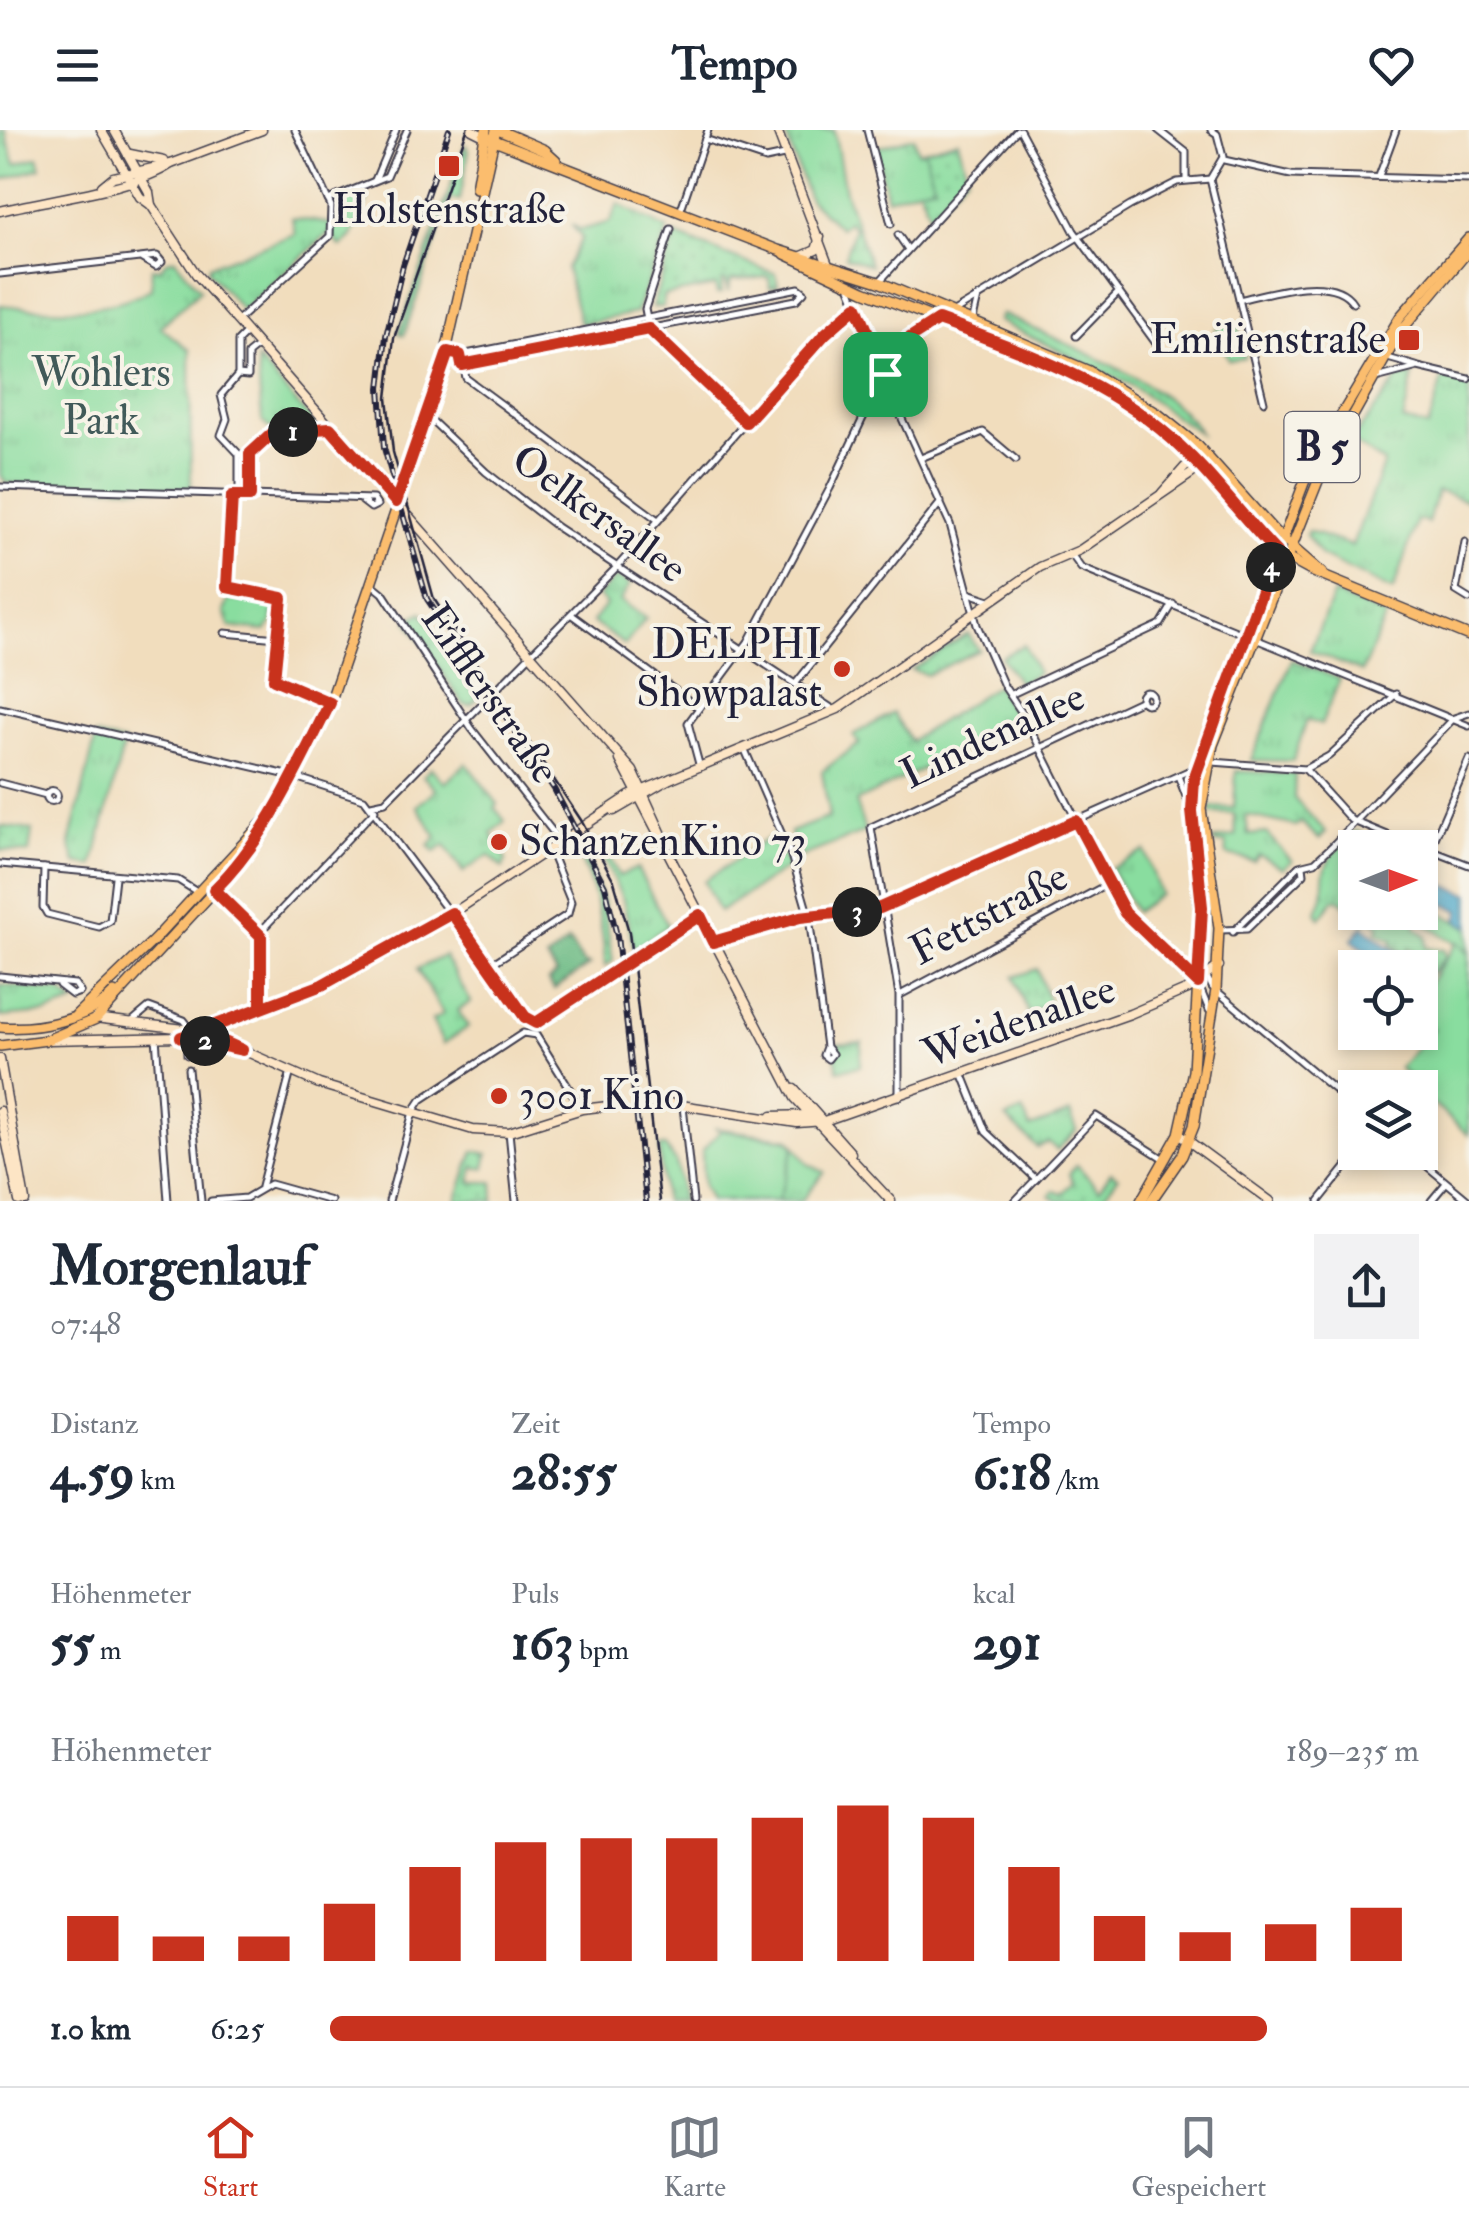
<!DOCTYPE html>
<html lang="de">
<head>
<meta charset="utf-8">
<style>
  body { margin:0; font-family:"IM FELL Double Pica",serif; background:#f2f2f3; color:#1f2937; height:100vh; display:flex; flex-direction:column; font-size:38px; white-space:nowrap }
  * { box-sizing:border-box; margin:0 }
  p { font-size:32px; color:#747a83 }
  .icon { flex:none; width:55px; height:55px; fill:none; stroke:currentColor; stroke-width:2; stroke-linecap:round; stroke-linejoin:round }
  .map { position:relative; height:1071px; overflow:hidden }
  .side { display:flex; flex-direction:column; background:#fff; flex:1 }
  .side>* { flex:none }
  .needle { width:65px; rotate:89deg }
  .buttons { position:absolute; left:1338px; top:700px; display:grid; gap:20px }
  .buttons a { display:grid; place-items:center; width:100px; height:100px; border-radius:0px; background:#fff; box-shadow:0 5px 15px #0003; font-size:50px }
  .pin { position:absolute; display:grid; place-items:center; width:85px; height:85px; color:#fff; margin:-42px; border-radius:20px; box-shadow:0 5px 15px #0006 }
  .km { position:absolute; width:50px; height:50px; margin:-25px; border-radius:50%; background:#222; color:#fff; font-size:28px; line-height:50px; text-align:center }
  .round { display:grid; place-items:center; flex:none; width:105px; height:105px; border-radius:0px; background:#f2f2f3 }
  .overview { display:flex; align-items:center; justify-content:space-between; height:170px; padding:0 50px }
  h1 { font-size:55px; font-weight:700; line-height:75px }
  .stats { display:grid; grid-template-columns:repeat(3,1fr); gap:15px; height:170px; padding:10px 50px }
  .stats div { display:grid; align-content:center }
  .stats b { font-size:50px; font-weight:700 }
  .stats small { font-size:28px; font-weight:400 }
  .stats p { font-size:28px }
  .chart { height:280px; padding:20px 50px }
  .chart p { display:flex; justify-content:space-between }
  .chart svg { width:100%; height:180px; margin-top:10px; stroke:#c8321e; stroke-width:6 }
  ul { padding:0 50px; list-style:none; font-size:32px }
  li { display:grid; grid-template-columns:160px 120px 1fr; align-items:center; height:75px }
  li i { height:25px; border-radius:12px; background:#c8321e }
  header { display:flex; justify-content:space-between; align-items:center; height:130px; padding:0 50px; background:#fff; font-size:45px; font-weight:700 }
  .dock { display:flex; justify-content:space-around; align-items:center; height:140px; border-top:2px solid #e0e1e3; background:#fff; font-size:28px; color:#747a83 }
  .dock a { display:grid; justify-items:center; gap:5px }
  .dock .on { color:#c8321e }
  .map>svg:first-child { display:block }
</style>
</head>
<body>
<header><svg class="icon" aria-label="menu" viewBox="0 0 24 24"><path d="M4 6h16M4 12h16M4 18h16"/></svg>Tempo<svg class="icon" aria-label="heart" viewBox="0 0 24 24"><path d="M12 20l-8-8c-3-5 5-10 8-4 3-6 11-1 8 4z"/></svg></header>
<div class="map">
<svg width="1469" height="1071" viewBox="0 0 1469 1071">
  <defs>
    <pattern id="grass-tufts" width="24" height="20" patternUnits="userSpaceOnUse" patternTransform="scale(2.5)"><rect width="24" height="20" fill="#89dd9f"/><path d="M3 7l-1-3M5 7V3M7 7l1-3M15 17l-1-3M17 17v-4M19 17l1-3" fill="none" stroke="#76bd8a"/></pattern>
    <pattern id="forest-firs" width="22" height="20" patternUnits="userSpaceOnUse" patternTransform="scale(2.5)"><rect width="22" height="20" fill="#6ebc86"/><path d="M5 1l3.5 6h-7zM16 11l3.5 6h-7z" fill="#5a986f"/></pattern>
    <pattern id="garden-dots" width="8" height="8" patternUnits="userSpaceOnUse" patternTransform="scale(2.5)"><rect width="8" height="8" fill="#89dd9f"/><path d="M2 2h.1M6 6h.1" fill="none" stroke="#76bd8a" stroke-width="1.8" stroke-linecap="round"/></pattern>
  </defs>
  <rect width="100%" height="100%" fill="#f7f3e8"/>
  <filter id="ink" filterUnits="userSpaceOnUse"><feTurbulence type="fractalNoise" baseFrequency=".01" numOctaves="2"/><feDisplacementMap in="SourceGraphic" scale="20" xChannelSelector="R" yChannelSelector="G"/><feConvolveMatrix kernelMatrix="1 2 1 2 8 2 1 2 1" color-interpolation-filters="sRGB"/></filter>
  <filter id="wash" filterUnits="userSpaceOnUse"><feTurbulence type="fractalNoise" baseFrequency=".0048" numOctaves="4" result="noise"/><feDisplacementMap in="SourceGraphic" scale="40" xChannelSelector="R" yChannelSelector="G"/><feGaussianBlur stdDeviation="2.25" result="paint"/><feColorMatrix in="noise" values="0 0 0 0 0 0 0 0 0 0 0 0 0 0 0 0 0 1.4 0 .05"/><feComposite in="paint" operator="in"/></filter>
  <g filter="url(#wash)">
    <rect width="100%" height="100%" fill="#f1ddbd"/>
    <!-- grass -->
    <g fill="url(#grass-tufts)" stroke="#56806d" stroke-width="2.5">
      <path d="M0 0H5L15 34 38 27 41 38 0 50Z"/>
      <path d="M784 0H834L845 62 870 135 845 127 854 97 848 91 840 98 809 69Z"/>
      <path d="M914 7 918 22 925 20 934 54 887 68 875 18Z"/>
      <path d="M465 15 469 20 460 70 450 69 404 205 399 203Z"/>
      <path d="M352 63 368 69 352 106 341 117 329 103 242 180 208 141 209 136 295 104 292 88 333 94 336 72Z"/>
      <path d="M618 74 668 100 636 183 580 194 566 138 582 108 571 94 581 100 610 92Z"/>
      <path d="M175 129 200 160 160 197 190 220 191 359 6 353 0 344V175C56 182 104 183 151 159L152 138 160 139 166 131Z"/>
      <path d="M1001 184C1047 205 1180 258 1199 303L1129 254 998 191Z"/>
      <path d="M1238 194 1245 228 1229 230 1216 199Z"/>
      <path d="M257 229 317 296V298H269L262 290Z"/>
      <path d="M1413 245 1403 291 1428 297 1443 247 1469 256V371L1437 361 1428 393 1417 390 1393 461 1321 426 1306 405 1308 401 1352 416 1384 333 1351 311 1399 247Z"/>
      <path d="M616 447 630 454 620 471 646 488 625 515 592 492 606 474 598 466Z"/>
      <path d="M1334 464 1386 486 1362 542 1310 521Z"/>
      <path d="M229 469 275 474 272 494 265 501 230 497 224 482Z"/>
      <path d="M422 482 478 568 471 575 463 574 408 491Z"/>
      <path d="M968 504 979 520 927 545 912 540Z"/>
      <path d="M1024 515 1038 543 1018 553 1001 527Z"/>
      <path d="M1292 530 1340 549 1321 595 1307 590 1293 631 1251 630Z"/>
      <path d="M997 555 1017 592 856 672 865 702 800 727 790 702 829 687 822 641 859 614 853 605 893 583 910 611Z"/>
      <path d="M96 606 124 613 93 736 76 733 70 714Z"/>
      <path d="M466 633 498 674 495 678 505 691 492 703 506 730 503 738 489 725 463 742 445 715 435 722 429 715 437 707 417 676 436 659 423 646 431 638 445 653Z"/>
      <path d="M1236 641 1295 644 1294 668 1326 702 1319 709 1301 692 1296 696 1246 685 1248 705 1266 703 1292 731 1283 738 1259 725 1254 731 1227 725 1226 713 1214 714 1213 710 1236 706 1234 684 1211 683V677L1234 678Z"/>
      <path d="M1356 701 1394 716 1355 718V782H1420V771L1469 798V822L1417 789 1415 797 1426 806V818L1444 820 1445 828 1431 843 1410 826 1413 820 1409 818 1405 826 1391 814 1393 810 1377 802 1380 796 1370 788 1365 793 1340 769 1334 770 1320 788 1316 782C1327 765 1322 758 1325 741 1328 725 1344 712 1356 701Z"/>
      <path d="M773 705 788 737 719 782 704 751Z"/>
      <path d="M580 716 603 771 613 831 605 836C603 791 594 754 575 718Z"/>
      <path d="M605 718 619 746 637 738 668 796 634 819 623 770 600 721Z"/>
      <path d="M1145 721 1160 764 1135 782 1110 739Z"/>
      <path d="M444 826 471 872 458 880 468 897 443 914 432 890 443 884 417 839Z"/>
      <path d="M1037 839 1050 875 1028 883 1014 847Z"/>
      <path d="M0 855 60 862 75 873 47 883 0 887Z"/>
      <path d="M862 912 860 936 838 940 834 914Z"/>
      <path d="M1023 981 1030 998 1070 983 1077 1000 1057 1020 1048 1012 1037 1017 1006 988Z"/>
      <path d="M714 998 790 1009 808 1034 824 1042 801 1071H778L794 1017 789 1010Z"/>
      <path d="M659 1017H665L676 1032 682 1071H664Z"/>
    </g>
    <!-- forest -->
    <path fill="url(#forest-firs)" stroke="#486f60" stroke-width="2.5" d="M569 811 583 833 590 835 554 859 548 851 557 844 547 829Z"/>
    <!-- garden -->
    <g fill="url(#garden-dots)" stroke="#56806d" stroke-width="2.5">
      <path d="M958 10 967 45 930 86 919 58 934 54 924 20Z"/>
      <path d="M675 105 776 144 778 156 770 158 769 147 731 150 728 162 726 151H722L721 163 717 164 715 156 663 166V177H652Z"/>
      <path d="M0 696 32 700 29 723 0 720Z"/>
      <path d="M474 1021 488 1024 485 1038H474L470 1052H493L494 1071H456Z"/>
      <path d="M1077 1035 1099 1059 1111 1042 1118 1047 1100 1071H1058L1050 1065 1054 1061 1062 1064 1073 1052 1069 1044Z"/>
    </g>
    <!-- pitch -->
    <g fill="#89dd9f" stroke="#56806d" stroke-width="2.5">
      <path d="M1457 812 1469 822V1005L1421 964 1424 959 1399 938 1433 899 1420 888V866Z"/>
      <path d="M721 1000 789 1010 794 1017 778 1071H710L703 1056 702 1021Z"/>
    </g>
    <!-- water -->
    <g fill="#4ba8ca" stroke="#366582" stroke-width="2.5">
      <path d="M1420 746 1469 764V798L1457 790 1460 781 1422 764 1420 767Z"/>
      <path d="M1363 796 1398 824 1387 837 1352 810Z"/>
    </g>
  </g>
  <g filter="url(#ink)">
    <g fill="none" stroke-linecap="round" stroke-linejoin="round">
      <defs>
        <g id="street">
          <path d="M867 0 891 94"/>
          <path d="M1020 0 1074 101 1155 212"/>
          <path d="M1158 0 1186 22V50"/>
          <path d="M705 9 765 29 784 25"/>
          <path d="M1224 30 1291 45 1469 50"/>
          <path d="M1379 46 1396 0"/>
          <path d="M1210 49 1264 272"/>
          <path d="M375 50 396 0"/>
          <path d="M328 70 387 46 407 0"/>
          <path d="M680 82 708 0"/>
          <path d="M671 99 645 179 649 199 746 292"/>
          <path d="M898 105 907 118"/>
          <path d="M0 144 157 126 162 132 156 137 142 129"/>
          <path d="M879 152 1017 0"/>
          <path d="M849 155 885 244"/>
          <path d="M1239 170C1269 163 1334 142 1353 173"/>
          <path d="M973 189 978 167"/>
          <path d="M237 191 330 106 331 76 295 0"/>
          <path d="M246 203 238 211V245L221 265 227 289 221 305 239 324H250"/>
          <path d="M1076 206 1119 162"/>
          <path d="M448 221 461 225 799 158 804 162 796 170 462 235"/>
          <path d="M461 225 466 248 658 390"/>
          <path d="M1384 227 1416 236"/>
          <path d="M238 245 248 246V224L258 216"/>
          <path d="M883 247 950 394 977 495 1004 556 1024 586 1118 773 1151 813 1198 853 1209 880"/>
          <path d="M1376 248 1418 237 1469 249"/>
          <path d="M428 287 486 342 557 397 833 579"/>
          <path d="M239 324V366"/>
          <path d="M921 328 983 302 1016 330"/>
          <path d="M0 357 373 369 377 375 371 378 362 371"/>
          <path d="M250 367V324L274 302 330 299"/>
          <path d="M1465 412 1456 461 1469 469"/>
          <path d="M1071 424 1081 438 1469 596"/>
          <path d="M372 454 383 463 472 599 560 711"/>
          <path d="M969 463 990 470"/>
          <path d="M572 485 699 578"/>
          <path d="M225 503 277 508 285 474 279 465 227 457 232 366"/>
          <path d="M277 508 274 549 329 573"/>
          <path d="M796 553 941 372"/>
          <circle cx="1147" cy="568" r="6"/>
          <path d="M1010 565 1161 494 1173 474"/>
          <path d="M0 578 292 646 364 669 531 892 540 891 701 785"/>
          <path d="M745 620 791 725 809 787 826 917 823 925 828 929 832 924 826 917"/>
          <path d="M1212 632 1305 639 1329 626 1396 564"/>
          <path d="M699 634 688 593 748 512 830 358 897 216 1130 76 1177 52 1210 49 1223 27 1217 4 1211 0"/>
          <path d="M1305 639 1351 690 1419 718"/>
          <path d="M1178 646 1191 679"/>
          <path d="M0 653 46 665"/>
          <circle cx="52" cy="666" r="5.5"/>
          <path d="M371 675 385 672 616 438 812 218 857 176"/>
          <path d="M1430 720 1469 629"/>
          <path d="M1430 720 1469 735"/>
          <path d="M0 734 178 750 197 762"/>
          <path d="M44 738 43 777 47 784 99 797 110 791 115 747"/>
          <path d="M213 748 214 760 261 806V878"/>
          <path d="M1221 800 1247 799 1304 744 1303 736"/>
          <path d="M1233 802 1299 736 1315 732 1333 715 1454 588 1469 583"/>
          <path d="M259 803 375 680"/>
          <path d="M713 812 800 787 880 778 1197 637"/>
          <path d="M490 835 568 784 571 772 550 720"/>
          <path d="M1201 835 1212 857 1355 977"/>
          <path d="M0 846 75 854 80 862"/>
          <path d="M59 855 72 865 80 862"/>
          <path d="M900 865 1108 754"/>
          <path d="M129 894 149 877 184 890 191 899"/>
          <path d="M156 907 168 1071"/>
          <path d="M186 909 187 925"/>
          <path d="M188 939 201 1071"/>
          <path d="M963 945 986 1002 1036 1049"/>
          <path d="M899 967V865L871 697 1142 570"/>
          <path d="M683 976 693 1071"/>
          <path d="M509 1002 516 1071"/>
          <path d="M1410 1022 1469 1071"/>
          <path d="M261 1057 291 941"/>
          <path d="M211 1071 246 1068 270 1054 331 1071"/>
          <path d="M389 1071 413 982 421 970 523 903 536 905 582 979"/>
          <path d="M1015 1071 1096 986 1164 1029"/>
          <path d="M1319 1071 1358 1022"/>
          <path d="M1431 1071 1446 1053"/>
        </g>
        <g id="secondary">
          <path d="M101 0 140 67 151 75 196 144 633 641 665 711"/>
          <path d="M114 0 149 62 151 75"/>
          <path d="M472 0 484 6"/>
          <path d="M777 0 830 140"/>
          <path d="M130 24 164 31"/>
          <path d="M102 56 113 47 171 34 262 0"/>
          <path d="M0 81C47 69 135 59 171 34"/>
          <path d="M802 126 816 120 820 107"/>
          <path d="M1162 363 1185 337 1199 331"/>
          <path d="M620 630 795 968 891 1071"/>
          <path d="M614 681 671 648"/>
          <path d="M95 888 200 901 319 954 473 1000 509 1002 582 979 617 975"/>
          <path d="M185 908 230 918"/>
          <path d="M49 910 181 907 322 855 441 791 629 666 838 579 1040 437 1080 420 1191 344 1200 337 1202 320"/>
          <path d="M0 929 25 1071"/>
          <path d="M794 959 851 1023"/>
          <path d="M668 973 797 993 824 991 1130 884 1188 859 1219 836"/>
          <path d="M0 981 19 1071"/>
          <path d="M772 986 808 985"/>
          <path d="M1179 1004 1270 1071"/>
        </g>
        <g id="primary">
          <path d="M498 0 545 20 556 30"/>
          <path d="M484 6 778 120 879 152 1089 241 1157 283 1198 316 1275 402 1322 443"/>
          <path d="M476 58 486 0"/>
          <path d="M785 124 864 161 1057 236 1114 266 1182 318 1276 422 1311 441 1469 506"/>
          <path d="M76 885 155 809 264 691"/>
          <path d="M0 897C37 900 88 890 114 863"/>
          <path d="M0 916 47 910 96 889 240 733 263 700 330 573 438 257 496 0"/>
          <path d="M1141 1071 1179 1004 1193 941 1201 793 1192 681 1197 637 1310 337 1400 187 1469 108"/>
          <path d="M1151 1071 1182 1026 1194 996 1216 860 1219 798 1201 679 1213 615 1322 341 1400 202 1469 120"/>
        </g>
      </defs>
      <!-- street casing -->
      <use href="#street" stroke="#413e4e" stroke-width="9"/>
      <!-- secondary casing -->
      <use href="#secondary" stroke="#413e4e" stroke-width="11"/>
      <!-- primary casing -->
      <use href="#primary" stroke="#413e4e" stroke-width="12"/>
      <!-- street -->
      <use href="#street" stroke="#fff" stroke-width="5"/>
      <!-- secondary -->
      <use href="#secondary" stroke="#fde5c5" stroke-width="8"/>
      <!-- primary -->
      <use href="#primary" stroke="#fbbd6e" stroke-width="9"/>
      <!-- tram -->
      <path stroke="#22223b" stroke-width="2.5" d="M467 0 394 208 387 268 393 322 434 469 581 690 614 751 629 802 660 1071"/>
      <defs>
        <path id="rail" d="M449 0 403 135 386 206 380 258 384 318 427 469 554 659 605 756 617 806 646 1071"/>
      </defs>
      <!-- rail casing -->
      <use href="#rail" stroke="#22223b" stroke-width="6"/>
      <!-- rail -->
      <use href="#rail" stroke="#f7f3e8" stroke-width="2.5" stroke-dasharray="8" stroke-linecap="butt"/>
    </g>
  </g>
  <g fill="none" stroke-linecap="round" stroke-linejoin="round" filter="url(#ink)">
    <defs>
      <path id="route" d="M885 244 857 176 825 204 746 292 649 199 462 235 460 225 448 222 396 372 330 298 274 302 250 324V366H232L227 457 282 468 274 549 330 573C297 638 266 709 214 760L261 806V878C235 888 208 900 181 907L242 920 200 901 322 855 452 783 525 887 536 893 700 785 713 812 800 787 880 778 1076 691 1125 783 1198 853 1202 777 1192 681 1194 649 1276 422C1240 385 1210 342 1171 308 1104 249 1020 220 938 190L897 216 885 244"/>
    </defs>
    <!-- route casing -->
    <use href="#route" stroke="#fff" stroke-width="20"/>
    <!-- route -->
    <use href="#route" stroke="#c8321e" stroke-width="12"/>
  </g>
  <!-- markers -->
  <g fill="#c8321e" stroke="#f7f3e8" stroke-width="4">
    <rect x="437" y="24" width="24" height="24" rx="5"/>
    <rect x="1397" y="198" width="24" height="24" rx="5"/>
    <circle cx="842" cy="539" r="10"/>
    <circle cx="499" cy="712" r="10"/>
    <circle cx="499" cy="966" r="10"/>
  </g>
  <g text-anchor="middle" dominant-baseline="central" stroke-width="8" stroke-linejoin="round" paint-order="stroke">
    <!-- shield labels -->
    <rect fill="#f7f3e8" stroke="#62616f" stroke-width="2.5" x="1284.5" y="282" width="75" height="70" rx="8"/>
    <g font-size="40" font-weight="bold" fill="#22223b">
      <text x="1322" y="317">B 5</text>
    </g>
    <!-- poi labels -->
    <g font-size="42" fill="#22223b" stroke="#f7f3e8" text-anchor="end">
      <text x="449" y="80" text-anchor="middle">Holstenstraße</text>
      <text x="1386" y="210">Emilienstraße</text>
      <text x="822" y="515">DELPHI<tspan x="822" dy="48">Showpalast</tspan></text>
      <text x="519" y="712" text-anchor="start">SchanzenKino 73</text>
      <text x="519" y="966" text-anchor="start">3001 Kino</text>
    </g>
    <!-- park labels -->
    <g font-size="42" fill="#415a59" stroke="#f7f3e8">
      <text x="101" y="243">Wohlers<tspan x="101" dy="48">Park</tspan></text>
    </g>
    <!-- street labels -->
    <g font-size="42" fill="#22223b" stroke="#f7f3e8">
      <text transform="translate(599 384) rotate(36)">Oelkersallee</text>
      <text transform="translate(490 564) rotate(55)">Eifflerstraße</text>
      <text transform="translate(993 606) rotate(-25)">Lindenallee</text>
      <text transform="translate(989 784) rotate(-28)">Fettstraße</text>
      <text transform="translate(1019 892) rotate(-20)">Weidenallee</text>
    </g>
  </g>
</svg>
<div class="buttons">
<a><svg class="needle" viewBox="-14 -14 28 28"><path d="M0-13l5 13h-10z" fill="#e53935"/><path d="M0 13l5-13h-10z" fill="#747a83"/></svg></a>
<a><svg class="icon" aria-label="locate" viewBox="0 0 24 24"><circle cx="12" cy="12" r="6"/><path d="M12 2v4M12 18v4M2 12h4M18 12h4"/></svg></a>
<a><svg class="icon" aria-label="layers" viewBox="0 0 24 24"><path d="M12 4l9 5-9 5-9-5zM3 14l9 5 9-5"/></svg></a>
</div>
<div class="pin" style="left:885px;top:244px;background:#1e9e55"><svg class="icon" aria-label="arrive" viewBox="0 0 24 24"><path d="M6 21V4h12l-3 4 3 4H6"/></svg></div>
<b class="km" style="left:293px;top:302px">1</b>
<b class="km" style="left:205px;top:911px">2</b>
<b class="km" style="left:857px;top:782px">3</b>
<b class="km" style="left:1271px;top:437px">4</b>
</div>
<section class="side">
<div class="overview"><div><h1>Morgenlauf</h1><p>07:48</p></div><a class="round"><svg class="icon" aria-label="share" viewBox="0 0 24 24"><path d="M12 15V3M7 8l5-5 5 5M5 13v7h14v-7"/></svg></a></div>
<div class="stats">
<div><p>Distanz</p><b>4.59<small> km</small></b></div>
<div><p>Zeit</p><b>28:55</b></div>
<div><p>Tempo</p><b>6:18<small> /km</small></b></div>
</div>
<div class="stats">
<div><p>Höhenmeter</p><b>55<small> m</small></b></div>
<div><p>Puls</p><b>163<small> bpm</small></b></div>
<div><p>kcal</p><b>291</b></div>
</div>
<div class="chart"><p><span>Höhenmeter</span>189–235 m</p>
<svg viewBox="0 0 160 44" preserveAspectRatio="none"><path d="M5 44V33M15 44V38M25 44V38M35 44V30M45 44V21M55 44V15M65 44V14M75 44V14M85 44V9M95 44V6M105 44V9M115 44V21M125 44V33M135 44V37M145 44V35M155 44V31"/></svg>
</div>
<ul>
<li><b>1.0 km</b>6:25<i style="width:86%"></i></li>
</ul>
</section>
<nav class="dock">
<a class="on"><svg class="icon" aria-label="home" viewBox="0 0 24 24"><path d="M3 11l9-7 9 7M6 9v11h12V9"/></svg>Start</a>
<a><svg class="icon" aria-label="map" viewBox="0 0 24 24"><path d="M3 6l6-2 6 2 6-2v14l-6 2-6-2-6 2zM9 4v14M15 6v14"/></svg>Karte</a>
<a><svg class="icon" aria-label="saved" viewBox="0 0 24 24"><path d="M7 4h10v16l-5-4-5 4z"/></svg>Gespeichert</a>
</nav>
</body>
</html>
